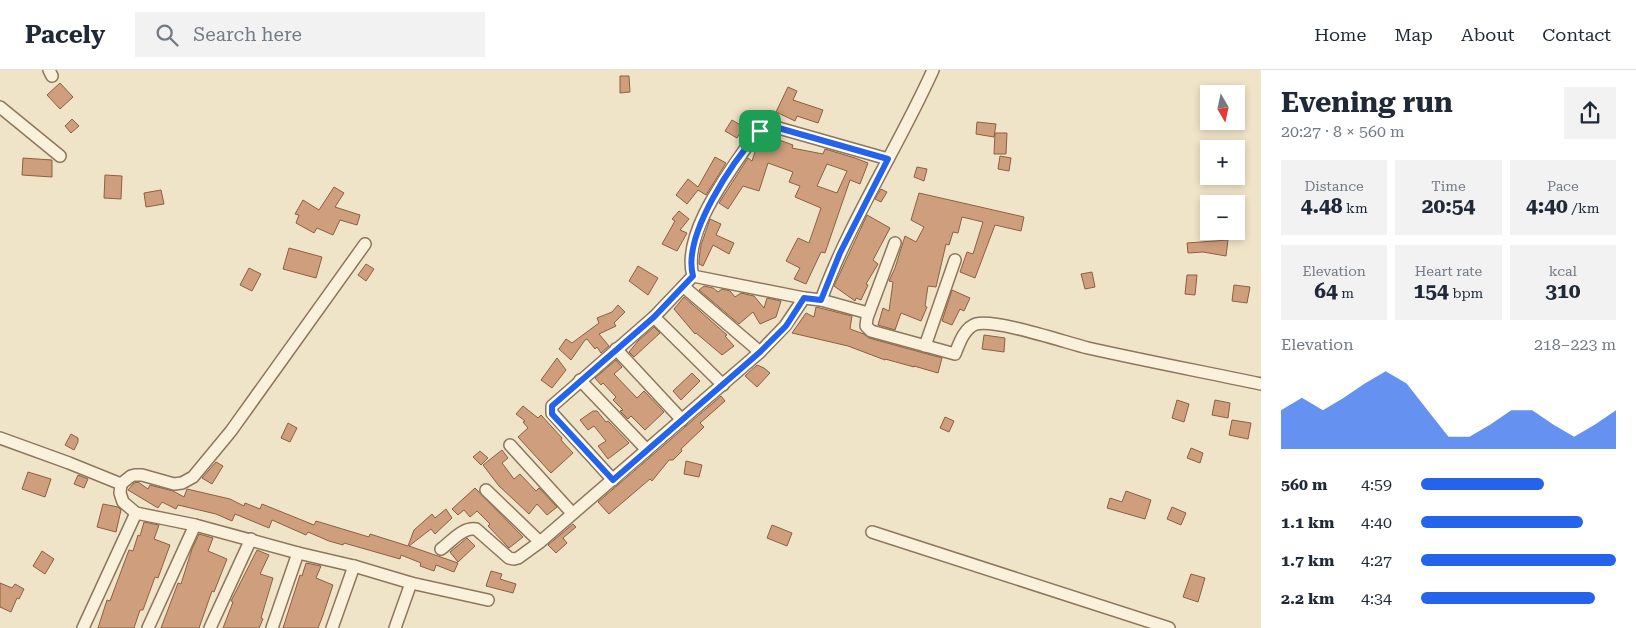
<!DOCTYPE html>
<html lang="en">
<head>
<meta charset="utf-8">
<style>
  body { margin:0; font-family:"Roboto Serif",serif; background:#f2f2f3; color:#1f2937; height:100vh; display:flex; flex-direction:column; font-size:19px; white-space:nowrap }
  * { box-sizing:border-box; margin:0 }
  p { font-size:16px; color:#747a83 }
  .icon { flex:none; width:28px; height:28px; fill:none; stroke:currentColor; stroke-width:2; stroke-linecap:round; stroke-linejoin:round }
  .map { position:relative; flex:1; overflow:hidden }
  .sheet { display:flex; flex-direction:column; background:#fff; width:375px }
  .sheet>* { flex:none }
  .needle { width:32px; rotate:171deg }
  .controls { position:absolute; left:1200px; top:15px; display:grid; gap:10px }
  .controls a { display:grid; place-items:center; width:45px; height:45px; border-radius:0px; background:#fff; box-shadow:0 2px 8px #0003; font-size:25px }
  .pin { position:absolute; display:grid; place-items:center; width:42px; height:42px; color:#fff; margin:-21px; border-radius:10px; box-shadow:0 2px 8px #0006 }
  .round { display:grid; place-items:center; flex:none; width:52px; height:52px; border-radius:0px; background:#f2f2f3 }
  .head { display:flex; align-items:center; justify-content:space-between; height:85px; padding:0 20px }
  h1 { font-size:28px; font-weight:700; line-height:38px }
  .metrics { display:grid; grid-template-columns:repeat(3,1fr); gap:8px; height:85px; padding:5px 20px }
  .metrics div { display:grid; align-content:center; border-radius:0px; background:#f2f2f3; text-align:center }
  .metrics b { font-size:21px; font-weight:700 }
  .metrics small { font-size:14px; font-weight:400 }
  .metrics p { font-size:14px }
  .chart { height:140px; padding:10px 20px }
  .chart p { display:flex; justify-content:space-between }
  .chart svg { width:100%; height:90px; margin-top:5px; fill:#2563eb; opacity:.7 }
  ul { padding:0 20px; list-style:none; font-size:16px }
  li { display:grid; grid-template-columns:80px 60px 1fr; align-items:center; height:38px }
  li i { height:12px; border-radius:6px; background:#2563eb }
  header { display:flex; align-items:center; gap:30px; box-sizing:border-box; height:70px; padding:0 25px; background:#fff; border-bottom:1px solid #e0e1e3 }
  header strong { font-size:24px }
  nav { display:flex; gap:28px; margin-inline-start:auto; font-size:18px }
  .search { width:350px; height:45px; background:#f2f2f3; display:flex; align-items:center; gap:12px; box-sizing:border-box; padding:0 18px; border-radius:0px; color:#747a83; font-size:19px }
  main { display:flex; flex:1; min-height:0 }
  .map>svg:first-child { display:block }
</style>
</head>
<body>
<header>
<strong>Pacely</strong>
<div class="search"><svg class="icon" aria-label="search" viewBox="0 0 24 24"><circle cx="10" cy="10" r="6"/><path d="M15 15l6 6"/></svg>Search here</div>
<nav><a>Home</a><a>Map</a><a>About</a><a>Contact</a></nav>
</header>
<main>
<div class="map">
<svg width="1261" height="558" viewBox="0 0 1261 558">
  <rect width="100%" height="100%" fill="#f0e4c8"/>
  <!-- building -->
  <g fill="#cf9f7d" stroke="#8d5f41" fill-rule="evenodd">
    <path d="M620 6H629L630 22 620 23Z"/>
    <path d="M60 13 73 27 60 39 47 25Z"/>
    <path d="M788 17 797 21 793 30 823 40 818 53 797 46 795 51 776 42Z"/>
    <path d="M72 49 79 56 71 63 65 56Z"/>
    <path d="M732 50 744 57 737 68 725 61Z"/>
    <path d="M977 52 996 54 994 67 976 64Z"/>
    <path d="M995 63H1007L1006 84H994Z"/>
    <path d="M768 66 793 75 792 78 823 84 825 79 855 88 868 93 860 114 850 110 825 183 821 182 806 214 794 209 800 198 786 191 798 168 809 173 821 138 795 127 800 116 789 112 793 102 768 93 759 121 743 116 728 139 719 133 748 88 752 91 758 73ZM827 94 847 101 837 123 817 116Z"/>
    <path d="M1000 86 1011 88 1009 101 998 99Z"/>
    <path d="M715 87 726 93 706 125 698 120 687 134 676 125 688 109 698 117Z"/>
    <path d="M23 88 52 90V107L22 105Z"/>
    <path d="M917 97 927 99 924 111 914 107Z"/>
    <path d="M105 105 122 106 121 129 104 128Z"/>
    <path d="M334 117 344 123 335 137 360 145 357 155 340 150 333 165 317 158 314 163 296 153 299 145 295 144 303 130 319 140Z"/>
    <path d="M881 119 887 122 881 132 875 129Z"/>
    <path d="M161 120 164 134 146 137 144 123Z"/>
    <path d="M919 123 1024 147 1021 161 995 155 975 208 960 202 967 182 973 184 983 152 962 147 958 163 953 162 949 175 946 174 936 217 928 216 925 236 927 237 921 251 901 243 895 260 878 255 883 238 889 241 893 212 889 211 895 198 905 166 916 172 924 157 911 150Z"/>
    <path d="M679 141 689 149 680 160 687 163 677 181 662 174 675 151 672 149Z"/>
    <path d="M867 145 890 158 873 190 878 194 866 214 868 215 861 230 856 228 855 231 834 216Z"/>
    <path d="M710 149 721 154 716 165 734 173 729 184 713 175 703 196 699 194V190L701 175Z"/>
    <path d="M1228 170 1226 186 1203 182 1188 183 1187 173Z"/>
    <path d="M289 178 322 187 316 208 283 199Z"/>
    <path d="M366 194 374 199 366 211 358 205Z"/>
    <path d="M638 196 658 208 648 225 629 211Z"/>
    <path d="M249 198 261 204 252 221 240 215Z"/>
    <path d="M1092 202 1095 217 1085 219 1081 204Z"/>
    <path d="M1187 205H1197L1195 225 1185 224Z"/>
    <path d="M1234 215 1250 217 1247 233 1232 231Z"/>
    <path d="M704 216 713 218 718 222 722 219 730 221 735 227 741 223 754 226 764 238 767 228 781 231 776 247 760 254 753 242 739 254 699 220Z"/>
    <path d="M952 220 970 228 964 241 960 239 952 255 942 251Z"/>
    <path d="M684 227 727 265 725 266 734 276 722 285 696 263 695 264 674 239Z"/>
    <path d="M618 235 625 242 614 253 616 256 599 264 609 276 601 283 597 277 595 279 587 269 585 270 571 290 559 279 566 269 572 273 599 253 597 248 612 242Z"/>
    <path d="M816 237 852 246 850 259 864 264 869 268 942 288 938 303 914 296V297L885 289V290L848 276 792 263 806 243 814 247Z"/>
    <path d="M654 257 660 263 634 287 629 282 638 271Z"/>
    <path d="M984 265 1005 268 1004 282 982 279Z"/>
    <path d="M557 288 566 300 552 318 541 310Z"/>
    <path d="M616 290 622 297 614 304 637 328 644 321 664 342 645 360 631 346 628 349 620 341 623 340 613 330 616 327 603 313 601 315 595 308Z"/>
    <path d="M757 295 764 298 770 303 757 317 745 306Z"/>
    <path d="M692 303 700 311 681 330 673 321Z"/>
    <path d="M721 326 725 331 700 353 704 357 681 379 682 381 673 390H669L652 411 650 409 609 444 598 432Z"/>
    <path d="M1177 330 1189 334 1184 352 1172 348Z"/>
    <path d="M1215 330 1230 333 1228 348 1212 345Z"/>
    <path d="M523 336 538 348 541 345 562 368 561 370 573 383 551 403 518 367 528 358 523 352 525 351 516 344Z"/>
    <path d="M593 341H597L606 352 608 351 629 373 608 389 598 376 606 371 594 356 588 360 580 350Z"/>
    <path d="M945 347 954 351 949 362 940 358Z"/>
    <path d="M1232 350 1251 353 1248 369 1229 365Z"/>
    <path d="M288 353 297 358 290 372 281 368Z"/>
    <path d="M71 364 78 368V372L74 380 65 375Z"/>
    <path d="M1191 378 1203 383 1200 393 1187 388Z"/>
    <path d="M502 380 508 388 502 393 514 409 520 404 536 421 539 418 557 437 547 445 537 434 529 444 499 416 483 395Z"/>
    <path d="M480 381 488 388 481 395 473 387Z"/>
    <path d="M686 391 702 395 699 407 684 404Z"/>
    <path d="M216 392 223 396 212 414 202 408Z"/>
    <path d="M28 402 51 409 45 427 22 419Z"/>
    <path d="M78 405 88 409 84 418 74 414Z"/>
    <path d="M138 412 148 419 150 415 173 421 184 427 187 419 230 429 244 436 245 433 260 439 262 434 314 455 316 451 369 467 370 464 408 476 414 460 432 444 435 448 446 439 452 448 435 464 431 459 409 476 458 493 454 502 436 495 434 501 420 496 421 493 401 485 400 489 344 473 343 475 329 471 308 462 306 465 272 450 269 458 235 444 232 451 216 444 178 435 176 439 162 432 158 438 128 420 134 413Z"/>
    <path d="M475 418 523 467 509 478 488 456 490 454 477 441 470 447 464 440 458 445 452 439Z"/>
    <path d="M1126 421 1151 430 1145 449 1107 438 1110 428 1122 432Z"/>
    <path d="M103 434 118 437 121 440 116 462 97 457Z"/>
    <path d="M1172 437 1186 443 1181 455 1167 449Z"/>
    <path d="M144 452 159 455 154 469 170 475 158 508 155 507 143 540H140L134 558H98L107 530 110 531 129 480 133 481 138 465 140 466Z"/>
    <path d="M573 454 576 457 563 468 567 473 556 483 548 475Z"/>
    <path d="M772 455 792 463 787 476 767 468Z"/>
    <path d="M199 464 213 468 208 481 227 489 214 522 212 521 199 558H161L178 513 181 514 192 479Z"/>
    <path d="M467 468 475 476 458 492 450 482Z"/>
    <path d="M257 480 269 485 260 504 273 508 261 548 263 549 259 558H223L233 532 231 531Z"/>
    <path d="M42 481 54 489 45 504 33 496Z"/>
    <path d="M306 493 321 496 316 508 333 515 323 545 318 558H283L300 505 302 506Z"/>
    <path d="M491 501 502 504 500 509 516 514 513 523 486 516Z"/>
    <path d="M1191 504 1205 508 1198 532 1183 527Z"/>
    <path d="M0 513 12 518 15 514 24 519 19 529 17 528 11 542 0 537Z"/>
  </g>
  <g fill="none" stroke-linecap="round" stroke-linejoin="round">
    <defs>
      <g id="street">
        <path d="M49 0 52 6"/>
        <path d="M0 37 60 86"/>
        <path d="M895 173 867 248 866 256 871 261 955 284C959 274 964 258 976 254 997 249 1064 272 1088 278 1146 291 1204 302 1261 314"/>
        <path d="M693 206 804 228"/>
        <path d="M684 217 760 282"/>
        <path d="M821 230 868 243"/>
        <path d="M654 247 723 315"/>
        <path d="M925 276 955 190"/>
        <path d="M616 279 682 350"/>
        <path d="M580 310 647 380"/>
        <path d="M0 368 69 393 121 414 120 423 123 432 136 443 195 455 298 483 354 496 411 513 488 530"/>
        <path d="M510 375 572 443"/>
        <path d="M613 410 552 343V336L654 247 693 206C681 164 729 103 752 69 759 61 764 58 775 57L888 89"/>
        <path d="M121 414 131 406 135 405H142L174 414 182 413 193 407 231 361 365 174"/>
        <path d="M486 420 540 472"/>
        <path d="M872 462 1169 558"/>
        <path d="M441 479C451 472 462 457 476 459L509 488 514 489 518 488 540 472 760 282 785 256 804 228 821 230C850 150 898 78 933 0"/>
        <path d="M83 558 136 443"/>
        <path d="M148 558 195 455"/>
        <path d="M210 558 251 469"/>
        <path d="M272 558 298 483"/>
        <path d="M332 558 354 496"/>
        <path d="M395 558 411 513"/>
      </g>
    </defs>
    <!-- street casing -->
    <use href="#street" stroke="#8d765c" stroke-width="14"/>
    <!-- street -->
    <use href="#street" stroke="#faf1dc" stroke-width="11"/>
  </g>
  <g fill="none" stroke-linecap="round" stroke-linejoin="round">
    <defs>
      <path id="route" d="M775 57 888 89 840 183 821 230 804 228 786 256 760 282 613 410 552 344V336L654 247 693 206C682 165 733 91 760 61L766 58Z"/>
    </defs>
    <!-- route casing -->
    <use href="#route" stroke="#fff" stroke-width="10"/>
    <!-- route -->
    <use href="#route" stroke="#2563eb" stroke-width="6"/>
  </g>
</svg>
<div class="controls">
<a><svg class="needle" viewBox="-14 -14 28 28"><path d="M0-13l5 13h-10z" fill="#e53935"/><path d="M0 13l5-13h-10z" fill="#747a83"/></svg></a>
<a>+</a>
<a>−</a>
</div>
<div class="pin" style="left:760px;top:61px;background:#1e9e55"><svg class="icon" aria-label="arrive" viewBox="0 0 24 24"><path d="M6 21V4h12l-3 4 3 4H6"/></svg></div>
</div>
<section class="sheet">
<div class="head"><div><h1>Evening run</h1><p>20:27 · 8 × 560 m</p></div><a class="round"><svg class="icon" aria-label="share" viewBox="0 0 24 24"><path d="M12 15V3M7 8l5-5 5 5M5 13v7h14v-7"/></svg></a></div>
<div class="metrics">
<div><p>Distance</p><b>4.48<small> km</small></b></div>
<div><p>Time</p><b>20:54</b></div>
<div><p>Pace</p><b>4:40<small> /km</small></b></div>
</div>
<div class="metrics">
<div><p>Elevation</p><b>64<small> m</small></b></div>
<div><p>Heart rate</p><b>154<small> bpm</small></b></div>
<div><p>kcal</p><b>310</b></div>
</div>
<div class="chart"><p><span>Elevation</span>218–223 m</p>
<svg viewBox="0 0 160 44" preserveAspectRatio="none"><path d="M0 44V25L10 19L20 25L30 19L40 12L50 6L60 12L70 25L80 38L90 38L100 32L110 25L120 25L130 32L140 38L150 32L160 25V44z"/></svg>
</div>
<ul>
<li><b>560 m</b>4:59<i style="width:63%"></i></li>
<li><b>1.1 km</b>4:40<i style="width:83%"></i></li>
<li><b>1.7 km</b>4:27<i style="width:100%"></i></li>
<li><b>2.2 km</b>4:34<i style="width:89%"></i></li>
</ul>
</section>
</main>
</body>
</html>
